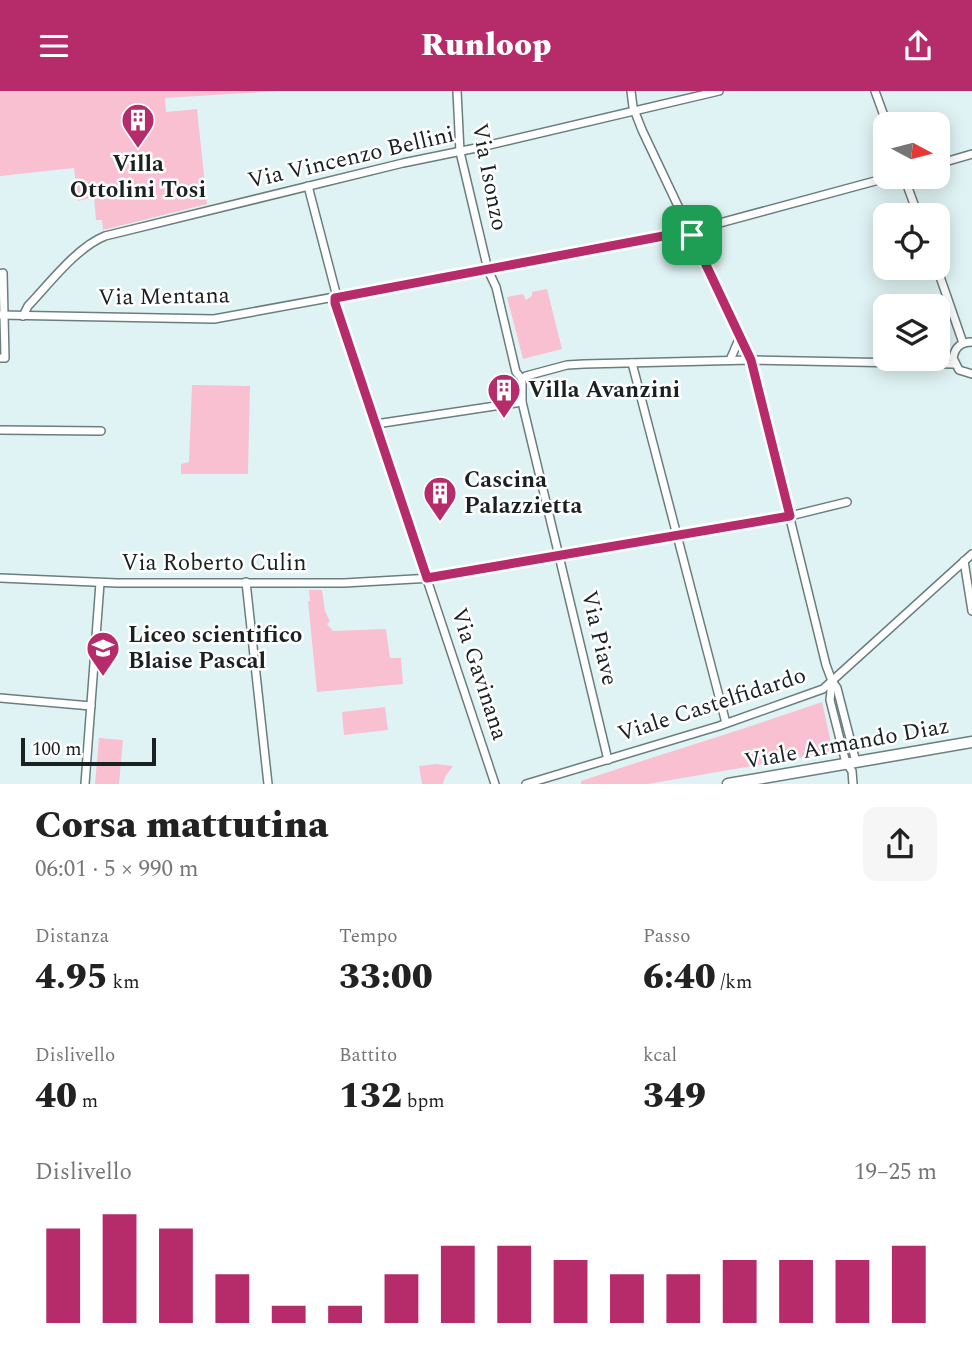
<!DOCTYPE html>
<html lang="it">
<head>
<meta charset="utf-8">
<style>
  body { margin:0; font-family:Spectral,serif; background:#f6f6f6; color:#222; height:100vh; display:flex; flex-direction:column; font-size:26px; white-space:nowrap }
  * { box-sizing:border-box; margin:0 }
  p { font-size:23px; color:#767676 }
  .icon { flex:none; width:38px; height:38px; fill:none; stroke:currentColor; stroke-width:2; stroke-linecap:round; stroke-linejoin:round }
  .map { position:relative; height:693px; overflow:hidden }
  .sheet { display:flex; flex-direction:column; background:#fff; flex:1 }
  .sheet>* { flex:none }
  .needle { width:46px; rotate:97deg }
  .controls { position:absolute; left:873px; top:21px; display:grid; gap:14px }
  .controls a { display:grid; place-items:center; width:77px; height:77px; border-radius:14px; background:#fff; box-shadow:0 4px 18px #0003; font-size:35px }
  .scale { position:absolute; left:21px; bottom:18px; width:135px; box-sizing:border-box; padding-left:7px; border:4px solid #1a2121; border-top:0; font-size:19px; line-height:24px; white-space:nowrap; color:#1a2121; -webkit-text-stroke:5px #fff; paint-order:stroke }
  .pin { position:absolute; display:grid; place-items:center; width:60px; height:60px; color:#fff; margin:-30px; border-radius:14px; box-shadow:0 4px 10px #0006 }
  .round { display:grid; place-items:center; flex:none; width:74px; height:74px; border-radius:14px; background:#f6f6f6 }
  .summary { display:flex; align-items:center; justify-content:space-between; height:119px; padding:0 35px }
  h1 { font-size:38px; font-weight:800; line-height:52px }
  .metrics { display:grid; grid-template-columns:repeat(3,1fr); gap:10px; height:119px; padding:7px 35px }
  .metrics div { display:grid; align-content:center }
  .metrics b { font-size:35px; font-weight:800 }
  .metrics small { font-size:19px; font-weight:400 }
  .metrics p { font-size:19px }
  .chart { height:196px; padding:14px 35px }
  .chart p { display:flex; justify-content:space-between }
  .chart svg { width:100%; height:126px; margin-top:7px; stroke:#b62c6b; stroke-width:6 }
  header { display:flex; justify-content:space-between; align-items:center; height:91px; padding:0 35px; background:#b62c6b; color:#fff; font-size:32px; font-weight:800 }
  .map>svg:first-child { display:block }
</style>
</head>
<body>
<header><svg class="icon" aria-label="menu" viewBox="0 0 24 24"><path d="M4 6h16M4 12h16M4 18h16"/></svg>Runloop<svg class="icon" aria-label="share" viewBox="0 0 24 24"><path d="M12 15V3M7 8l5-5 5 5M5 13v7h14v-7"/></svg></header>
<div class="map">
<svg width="972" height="693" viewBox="0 0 972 693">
  <rect width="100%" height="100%" fill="#e0f3f4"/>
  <!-- green -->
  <g fill="#f9c0d2">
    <path d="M0 0H280L165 7 166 21 197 18 207 113 103 139 102 129H96L94 106 78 110 74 77 0 85Z"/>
    <path d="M547 198 562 258 523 268 507 206 523 203 526 209 532 205V201Z"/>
    <path d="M192 294 250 295 248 383H181V373L189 371Z"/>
    <path d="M309 499H322L325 520 330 530 327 533 333 540 386 538 390 567H401L403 593 317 601 308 510H310Z"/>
    <path d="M822 611 833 661 648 693H581V690C661 663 742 639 822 611Z"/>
    <path d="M385 616 388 639 344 644 342 621Z"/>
    <path d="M99 647 123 649 119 693H95Z"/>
    <path d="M437 673 453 675 445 686 443 693H422L419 675Z"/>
  </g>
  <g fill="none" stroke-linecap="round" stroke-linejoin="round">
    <defs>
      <g id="minor">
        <path d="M457 0 460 61 488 179 496 196 516 281 522 288"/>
        <path d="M631 0 633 16 642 39 751 269 826 574 832 590 837 597 856 671"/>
        <path d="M875 0 887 33"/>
        <path d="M938 73 972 63"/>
        <path d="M904 86 918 124"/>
        <path d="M308 95 336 202 335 212 495 693"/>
        <path d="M937 177 963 252"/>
        <path d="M0 183 3 182 5 267H0"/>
        <path d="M0 224 214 228 679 143 890 86"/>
        <path d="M23 225 28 215C49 193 77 156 105 145L403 72 481 56 719 0"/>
        <path d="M972 251C961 251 955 256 953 267L959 279 972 283"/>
        <path d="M730 269 740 246"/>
        <path d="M632 272 726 632"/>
        <path d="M376 333 522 311"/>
        <path d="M0 339 101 340"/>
        <path d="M964 470 972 520"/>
        <path d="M0 487 117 492H344L432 487 790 425 847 411"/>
        <path d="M246 491 268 693"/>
        <path d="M832 591 830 609 846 672 852 680 853 693"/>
        <path d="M0 607 91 615"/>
        <path d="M608 669 522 311V288L526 285 567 274 584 273 751 269 954 273"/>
        <path d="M85 693 100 492"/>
        <path d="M526 693 719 635 823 598 972 463"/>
      </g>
      <path id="secondary" d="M728 693 972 651"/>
    </defs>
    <!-- minor casing -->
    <use href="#minor" stroke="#6b7d7d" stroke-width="10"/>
    <!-- secondary casing -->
    <use href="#secondary" stroke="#6b7d7d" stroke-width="13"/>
    <!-- minor -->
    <use href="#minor" stroke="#fff" stroke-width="7"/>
    <!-- secondary -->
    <use href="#secondary" stroke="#fff" stroke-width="10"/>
  </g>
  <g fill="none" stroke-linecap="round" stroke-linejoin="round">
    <defs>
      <path id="route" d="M690 140 751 269 790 425 427 487 335 212V207Z"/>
    </defs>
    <!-- route casing -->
    <use href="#route" stroke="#fff" stroke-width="14"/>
    <!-- route -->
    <use href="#route" stroke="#b62c6b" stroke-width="9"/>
  </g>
  <!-- icons -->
  <defs>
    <symbol id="building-pin" viewBox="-11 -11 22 30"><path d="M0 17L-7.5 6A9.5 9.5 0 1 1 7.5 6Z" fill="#b62c6b" stroke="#fff"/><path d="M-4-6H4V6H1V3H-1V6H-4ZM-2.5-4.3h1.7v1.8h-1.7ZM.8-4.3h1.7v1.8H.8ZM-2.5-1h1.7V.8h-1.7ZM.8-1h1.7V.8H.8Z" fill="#fff"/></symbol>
    <symbol id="school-pin" viewBox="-11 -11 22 30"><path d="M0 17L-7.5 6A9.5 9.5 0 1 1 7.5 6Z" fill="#b62c6b" stroke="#fff"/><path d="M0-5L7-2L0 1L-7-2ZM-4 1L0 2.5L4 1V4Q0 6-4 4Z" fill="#fff"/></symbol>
  </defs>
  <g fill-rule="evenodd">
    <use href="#building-pin" x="119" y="10" width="38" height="52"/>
    <use href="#building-pin" x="485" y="280" width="38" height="52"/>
    <use href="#building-pin" x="421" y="383" width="38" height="52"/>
    <use href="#school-pin" x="84" y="538" width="38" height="52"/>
  </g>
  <g text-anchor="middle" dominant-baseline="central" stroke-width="5" stroke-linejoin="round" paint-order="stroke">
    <!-- street labels -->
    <g font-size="23" fill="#1a2121" stroke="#fff">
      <text transform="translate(351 67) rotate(-13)">Via Vincenzo Bellini</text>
      <text transform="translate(489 86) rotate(79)">Via Isonzo</text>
      <text transform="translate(164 206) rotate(-1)">Via Mentana</text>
      <text x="214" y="472">Via Roberto Culin</text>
      <text transform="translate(599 547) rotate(77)">Via Piave</text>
      <text transform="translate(479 583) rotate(72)">Via Gavinana</text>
      <text transform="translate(712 614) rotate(-18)">Viale Castelfidardo</text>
      <text transform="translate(847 653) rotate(-10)">Viale Armando Diaz</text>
    </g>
    <!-- poi labels -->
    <g font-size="23" font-weight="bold" fill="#1a2121" stroke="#fff" text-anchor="start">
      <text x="138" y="73" text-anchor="middle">Villa<tspan x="138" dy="26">Ottolini Tosi</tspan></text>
      <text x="528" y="299">Villa Avanzini</text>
      <text x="464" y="389">Cascina<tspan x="464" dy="26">Palazzietta</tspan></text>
      <text x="128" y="544">Liceo scientifico<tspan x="128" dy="26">Blaise Pascal</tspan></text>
    </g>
  </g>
</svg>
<div class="controls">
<a><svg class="needle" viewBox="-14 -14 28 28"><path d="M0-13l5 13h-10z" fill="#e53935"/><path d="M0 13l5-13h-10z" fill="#767676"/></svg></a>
<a><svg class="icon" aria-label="locate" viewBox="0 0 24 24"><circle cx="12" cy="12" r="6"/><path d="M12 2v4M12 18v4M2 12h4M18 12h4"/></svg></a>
<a><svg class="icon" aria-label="layers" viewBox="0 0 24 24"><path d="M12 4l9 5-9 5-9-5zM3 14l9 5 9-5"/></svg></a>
</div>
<div class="scale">100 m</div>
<div class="pin" style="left:692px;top:144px;background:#1e9e55"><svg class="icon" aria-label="arrive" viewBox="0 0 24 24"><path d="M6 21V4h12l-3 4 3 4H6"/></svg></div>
</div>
<section class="sheet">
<div class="summary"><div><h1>Corsa mattutina</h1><p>06:01 · 5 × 990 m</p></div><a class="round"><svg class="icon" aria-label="share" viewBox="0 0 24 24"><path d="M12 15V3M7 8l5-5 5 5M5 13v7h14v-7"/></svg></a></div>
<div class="metrics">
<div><p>Distanza</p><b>4.95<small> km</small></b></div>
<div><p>Tempo</p><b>33:00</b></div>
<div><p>Passo</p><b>6:40<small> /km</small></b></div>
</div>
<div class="metrics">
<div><p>Dislivello</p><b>40<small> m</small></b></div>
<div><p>Battito</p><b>132<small> bpm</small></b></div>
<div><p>kcal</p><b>349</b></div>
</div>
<div class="chart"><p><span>Dislivello</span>19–25 m</p>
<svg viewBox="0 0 160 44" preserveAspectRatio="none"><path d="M5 44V11M15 44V6M25 44V11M35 44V27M45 44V38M55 44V38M65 44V27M75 44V17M85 44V17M95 44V22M105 44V27M115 44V27M125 44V22M135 44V22M145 44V22M155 44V17"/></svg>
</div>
</section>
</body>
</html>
